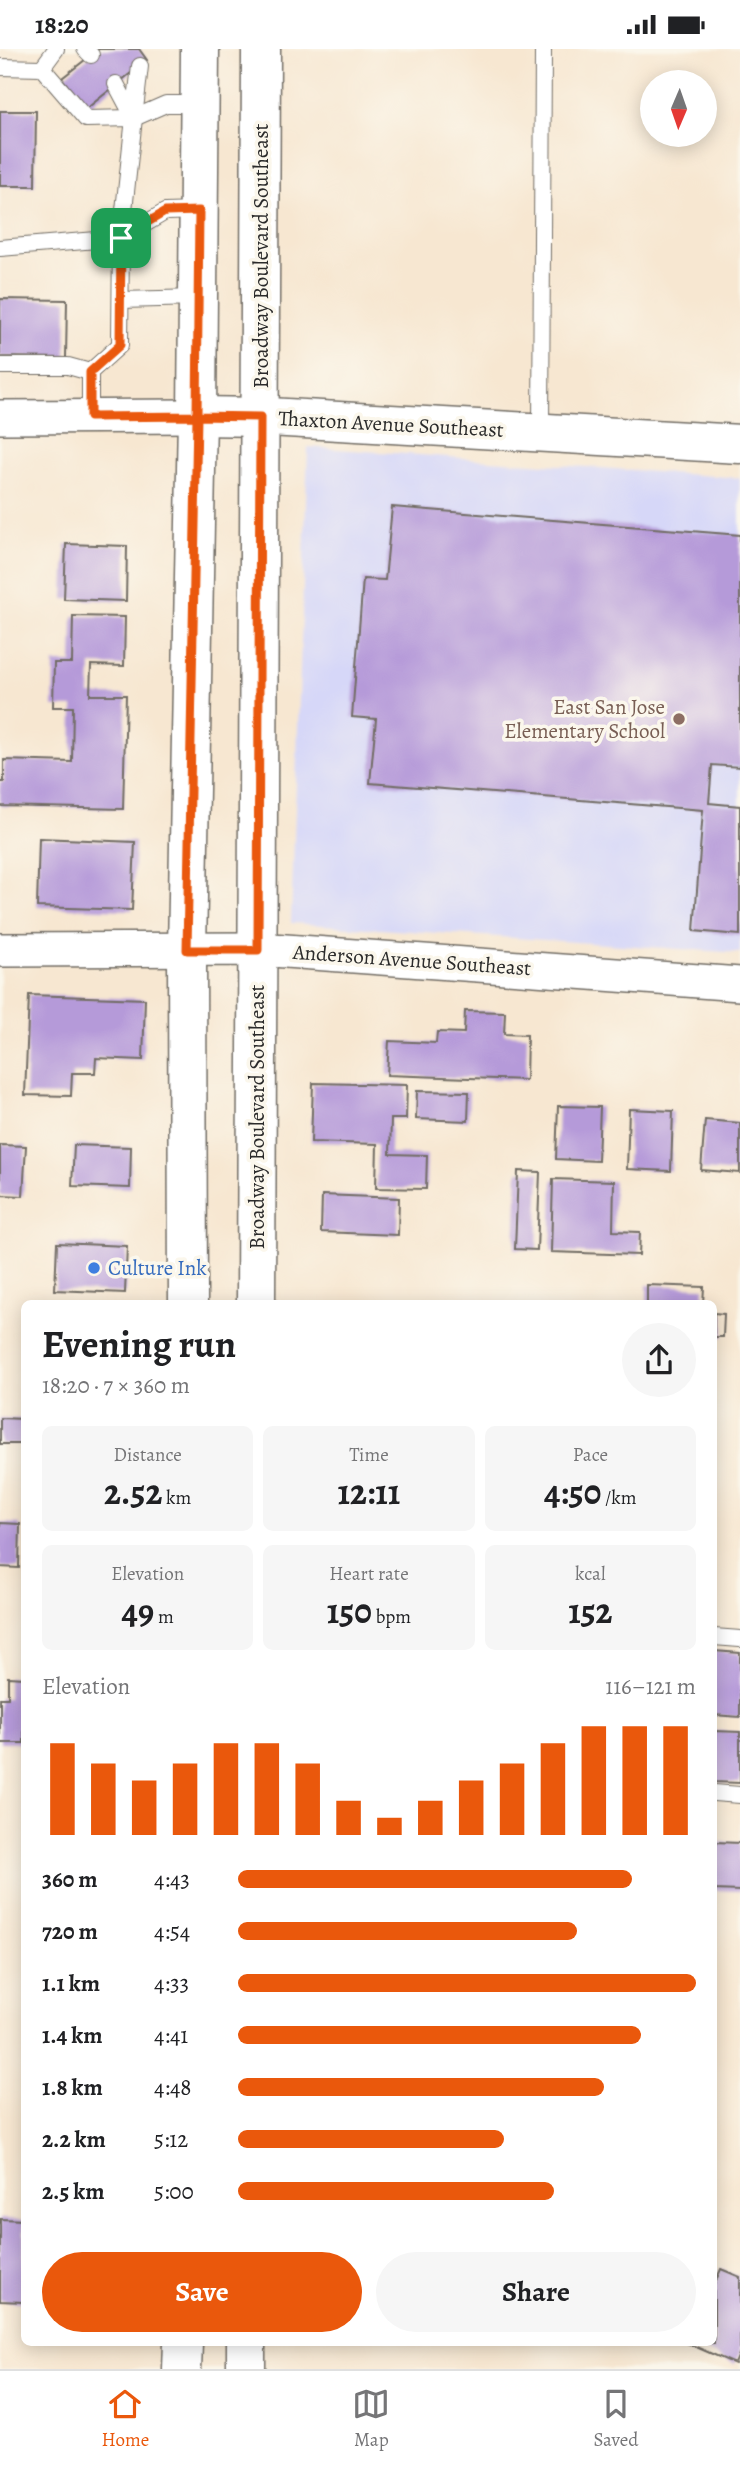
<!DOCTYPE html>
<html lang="en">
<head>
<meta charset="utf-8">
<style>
  body { margin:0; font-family:Alegreya,serif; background:#f6f6f6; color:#202124; height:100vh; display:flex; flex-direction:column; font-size:26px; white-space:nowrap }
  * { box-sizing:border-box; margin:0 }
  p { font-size:23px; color:#757577 }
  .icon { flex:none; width:38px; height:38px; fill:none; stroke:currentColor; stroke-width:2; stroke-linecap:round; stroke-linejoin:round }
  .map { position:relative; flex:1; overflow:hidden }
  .sheet { position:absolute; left:21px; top:1251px; width:696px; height:1046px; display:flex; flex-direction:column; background:#fff; border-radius:10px; box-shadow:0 4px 18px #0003 }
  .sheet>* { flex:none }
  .needle { width:46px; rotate:182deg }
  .buttons { position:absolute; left:640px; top:21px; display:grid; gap:14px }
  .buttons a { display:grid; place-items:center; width:77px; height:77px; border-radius:50%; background:#fff; box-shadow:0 4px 18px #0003; font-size:35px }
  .pin { position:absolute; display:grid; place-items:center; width:60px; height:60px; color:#fff; margin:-30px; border-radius:14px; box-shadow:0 4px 10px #0006 }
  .round { display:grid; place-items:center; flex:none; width:74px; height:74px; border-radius:37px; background:#f6f6f6 }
  .headline { display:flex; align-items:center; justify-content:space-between; height:119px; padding:0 21px }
  h1 { font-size:38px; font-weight:600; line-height:52px }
  .stats { display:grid; grid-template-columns:repeat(3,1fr); gap:10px; height:119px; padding:7px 21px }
  .stats div { display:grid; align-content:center; border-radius:10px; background:#f6f6f6; text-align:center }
  .stats b { font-size:35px; font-weight:600 }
  .stats small { font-size:19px; font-weight:400 }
  .stats p { font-size:19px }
  .chart { height:196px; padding:14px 21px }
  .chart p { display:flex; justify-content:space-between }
  .chart svg { width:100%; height:126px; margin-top:7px; stroke:#ea580c; stroke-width:6 }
  .button { display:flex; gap:14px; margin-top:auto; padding:14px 21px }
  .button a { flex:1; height:80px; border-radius:42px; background:#ea580c; color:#fff; font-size:28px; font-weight:600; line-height:80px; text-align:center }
  .button a+a { background:#f6f6f6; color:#202124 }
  ul { padding:0 21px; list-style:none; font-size:23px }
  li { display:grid; grid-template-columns:112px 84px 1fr; align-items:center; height:52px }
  li i { height:18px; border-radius:9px; background:#ea580c }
  .status { display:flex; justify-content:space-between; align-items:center; height:49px; padding:0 35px; background:#fff; direction:ltr }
  .status svg { height:19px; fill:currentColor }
  .menu { display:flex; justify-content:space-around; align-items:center; height:98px; border-top:2px solid #e0e0e0; background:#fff; font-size:19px; color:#757577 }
  .menu a { display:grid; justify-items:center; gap:4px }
  .menu .on { color:#ea580c }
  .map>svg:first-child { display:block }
</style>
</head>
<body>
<div class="status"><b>18:20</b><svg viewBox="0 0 49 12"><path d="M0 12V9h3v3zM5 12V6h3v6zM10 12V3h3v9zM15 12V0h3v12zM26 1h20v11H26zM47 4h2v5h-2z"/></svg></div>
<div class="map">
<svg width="740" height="2320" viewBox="0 0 740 2320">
  <rect width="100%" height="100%" fill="#fbf7ec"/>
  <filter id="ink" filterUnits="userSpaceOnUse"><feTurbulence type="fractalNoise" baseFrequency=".0143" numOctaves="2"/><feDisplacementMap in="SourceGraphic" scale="14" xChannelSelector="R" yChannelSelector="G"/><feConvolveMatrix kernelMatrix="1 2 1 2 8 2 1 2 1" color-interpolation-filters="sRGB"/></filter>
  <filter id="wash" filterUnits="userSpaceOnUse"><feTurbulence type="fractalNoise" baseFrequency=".00686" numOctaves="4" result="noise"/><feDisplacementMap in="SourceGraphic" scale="28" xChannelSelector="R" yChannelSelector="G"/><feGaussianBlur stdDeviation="1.57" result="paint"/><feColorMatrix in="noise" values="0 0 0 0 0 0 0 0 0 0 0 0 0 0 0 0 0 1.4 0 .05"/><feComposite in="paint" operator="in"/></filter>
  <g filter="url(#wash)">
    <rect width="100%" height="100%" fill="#f7e7d1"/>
    <!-- built -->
    <path fill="#d6d7f8" d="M308 398 740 429V904L291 874Z"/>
    <g id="blocks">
      <!-- building -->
      <g fill="#b59ad9">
        <path d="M99 0H139L147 11 86 60 62 29Z"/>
        <path d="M0 62H36L35 137H0Z"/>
        <path d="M0 250 67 251 66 309 0 308Z"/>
        <path d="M392 458 740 486V718L712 716 709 754 740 757V886L694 882 703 761 370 734 376 670 352 668 363 530 385 531Z"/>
        <path d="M66 495 127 497 126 552 64 550Z"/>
        <path d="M73 567 125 568 124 617 91 616 90 646H126L123 760 0 757V733H4V711L72 713 73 658H53L54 614H72Z"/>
        <path d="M39 789 135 793 132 861 37 858Z"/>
        <path d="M29 946 145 950 143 1011 96 1009 95 1024H72L71 1047 25 1046Z"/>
        <path d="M465 962 505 963 504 985 527 986 526 1031 387 1026 389 992 436 994 437 983 464 984Z"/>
        <path d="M313 1034 407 1036 406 1070H391L390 1105 427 1106 426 1140 376 1139 377 1095 311 1093Z"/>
        <path d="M417 1042 469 1043 468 1072 416 1070Z"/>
        <path d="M558 1057 600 1058 598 1112 556 1110Z"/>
        <path d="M629 1060 673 1062 671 1122 627 1120Z"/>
        <path d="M705 1071 740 1074V1124L701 1121Z"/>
        <path d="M0 1096 26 1097 23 1147 0 1146Z"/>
        <path d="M74 1096 131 1098 130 1139 72 1137Z"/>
        <path d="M518 1122 540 1123 537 1201 515 1200Z"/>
        <path d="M553 1130 614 1132 613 1182 640 1183 639 1206 551 1203Z"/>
        <path d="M322 1146 399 1149 398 1186 321 1183Z"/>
        <path d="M57 1194 127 1197 125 1244 55 1241Z"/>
        <path d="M647 1236 704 1238 703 1255H647Z"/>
        <path d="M714 1264 724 1265 723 1288H714Z"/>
        <path d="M0 1369 24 1370V1395H0Z"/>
        <path d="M0 1474 20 1475 19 1519 0 1518Z"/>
        <path d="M714 1602 740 1604V1668L714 1666Z"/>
        <path d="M8 1628 24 1629V1694H0V1649H8Z"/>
        <path d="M714 1682 740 1683V1734L714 1733Z"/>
        <path d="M714 1793 740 1794V1842L714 1841Z"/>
        <path d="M0 2170 24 2171V2253L0 2252Z"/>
        <path d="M721 2220 740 2228V2303L735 2315 687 2294H714V2236Z"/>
      </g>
    </g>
  </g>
  <g filter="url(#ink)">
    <use href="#blocks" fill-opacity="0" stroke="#726d65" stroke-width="2"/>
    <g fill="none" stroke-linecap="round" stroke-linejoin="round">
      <defs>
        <g id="service">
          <path d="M85 0 91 6"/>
          <path d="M0 18 42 19 86 70 134 69 121 189 120 296 90 323V368"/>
          <path d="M42 19 56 0"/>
          <path d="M116 35 134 69 166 55H199"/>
          <path d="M134 69 140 17"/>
          <path d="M0 199 121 189 165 163 199 162"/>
          <path d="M121 251 198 249"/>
          <path d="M0 317H68L90 323"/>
          <path d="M541 383 543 0"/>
          <path d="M714 1588 740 1590"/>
          <path d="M714 1744 740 1746"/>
        </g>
        <g id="minor">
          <path d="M0 368 197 367"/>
          <path d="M0 901 258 900 740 935"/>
        </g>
        <path id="tertiary" d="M197 367 269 368 740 395"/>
        <g id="primary">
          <path d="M188 1255 187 901 197 367 200 0"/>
          <path d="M256 1255 261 0"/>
          <path d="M182 2320 183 2294"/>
          <path d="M246 2320V2294"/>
        </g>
      </defs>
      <!-- service casing -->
      <use href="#service" stroke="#726d65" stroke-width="18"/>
      <!-- minor casing -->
      <use href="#minor" stroke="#726d65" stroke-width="36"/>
      <!-- tertiary casing -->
      <use href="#tertiary" stroke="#726d65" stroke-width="41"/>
      <!-- primary casing -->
      <use href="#primary" stroke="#726d65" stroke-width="41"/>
      <!-- service -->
      <use href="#service" stroke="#fff" stroke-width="16"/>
      <!-- minor -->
      <use href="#minor" stroke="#fff" stroke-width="33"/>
      <!-- tertiary -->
      <use href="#tertiary" stroke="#fff" stroke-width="38"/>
      <!-- primary -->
      <use href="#primary" stroke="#fff" stroke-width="38"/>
    </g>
  </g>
  <g fill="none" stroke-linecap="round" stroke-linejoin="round" filter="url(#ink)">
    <defs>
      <path id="route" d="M121 189 120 296 90 323V368L197 367 187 901H258L260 368 197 367 199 162 165 163 121 189"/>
    </defs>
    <!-- route casing -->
    <use href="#route" stroke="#fff" stroke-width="14"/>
    <!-- route -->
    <use href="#route" stroke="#ea580c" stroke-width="9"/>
  </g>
  <!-- markers -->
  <circle fill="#8d6e63" stroke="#fbf7ec" stroke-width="2.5" cx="679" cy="670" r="7"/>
  <circle fill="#3f7fe0" stroke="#fbf7ec" stroke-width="2.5" cx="94" cy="1219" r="7"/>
  <g text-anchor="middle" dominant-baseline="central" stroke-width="7" stroke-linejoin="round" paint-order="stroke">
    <!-- street labels -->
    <g font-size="21" fill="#2b2b2b" stroke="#fbf7ec">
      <text transform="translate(261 207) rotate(-90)">Broadway Boulevard Southeast</text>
      <text transform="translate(391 375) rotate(3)">Thaxton Avenue Southeast</text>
      <text transform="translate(412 911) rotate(4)">Anderson Avenue Southeast</text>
      <text transform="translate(257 1068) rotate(-90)">Broadway Boulevard Southeast</text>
    </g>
    <!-- education labels -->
    <g font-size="21" fill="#785e54" stroke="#fbf7ec" text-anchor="end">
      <text x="665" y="658">East San Jose<tspan x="665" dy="24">Elementary School</tspan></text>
    </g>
    <!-- shop labels -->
    <g font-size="21" fill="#366cbe" stroke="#fbf7ec" text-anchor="start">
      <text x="108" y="1219">Culture Ink</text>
    </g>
  </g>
</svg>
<div class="buttons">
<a><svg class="needle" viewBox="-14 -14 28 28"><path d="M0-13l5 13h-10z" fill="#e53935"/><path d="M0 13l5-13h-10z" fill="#757577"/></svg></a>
</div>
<div class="pin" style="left:121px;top:189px;background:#1e9e55"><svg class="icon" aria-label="arrive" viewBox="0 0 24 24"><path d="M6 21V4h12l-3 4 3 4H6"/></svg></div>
<section class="sheet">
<div class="headline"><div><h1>Evening run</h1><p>18:20 · 7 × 360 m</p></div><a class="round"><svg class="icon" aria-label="share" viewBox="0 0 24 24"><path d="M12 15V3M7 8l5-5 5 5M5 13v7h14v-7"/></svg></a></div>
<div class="stats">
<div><p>Distance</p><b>2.52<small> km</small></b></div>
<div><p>Time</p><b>12:11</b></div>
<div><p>Pace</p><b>4:50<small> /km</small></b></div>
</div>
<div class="stats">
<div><p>Elevation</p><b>49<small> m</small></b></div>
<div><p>Heart rate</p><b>150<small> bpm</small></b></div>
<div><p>kcal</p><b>152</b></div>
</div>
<div class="chart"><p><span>Elevation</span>116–121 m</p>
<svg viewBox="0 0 160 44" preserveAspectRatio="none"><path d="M5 44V12M15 44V19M25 44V25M35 44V19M45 44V12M55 44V12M65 44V19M75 44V32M85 44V38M95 44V32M105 44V25M115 44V19M125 44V12M135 44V6M145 44V6M155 44V6"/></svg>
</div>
<ul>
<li><b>360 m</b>4:43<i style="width:86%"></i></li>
<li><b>720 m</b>4:54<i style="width:74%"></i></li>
<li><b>1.1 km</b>4:33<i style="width:100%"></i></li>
<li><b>1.4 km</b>4:41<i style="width:88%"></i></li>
<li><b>1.8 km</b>4:48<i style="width:80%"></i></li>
<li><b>2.2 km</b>5:12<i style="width:58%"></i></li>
<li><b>2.5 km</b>5:00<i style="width:69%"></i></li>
</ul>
<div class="button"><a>Save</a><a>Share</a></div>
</section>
</div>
<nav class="menu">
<a class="on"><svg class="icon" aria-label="home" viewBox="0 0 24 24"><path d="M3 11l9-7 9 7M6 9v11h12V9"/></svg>Home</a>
<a><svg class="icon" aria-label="map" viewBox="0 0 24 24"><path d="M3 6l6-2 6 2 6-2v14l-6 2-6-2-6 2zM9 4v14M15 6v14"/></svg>Map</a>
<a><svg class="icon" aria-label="saved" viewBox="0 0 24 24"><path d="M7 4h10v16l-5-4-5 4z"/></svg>Saved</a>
</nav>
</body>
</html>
